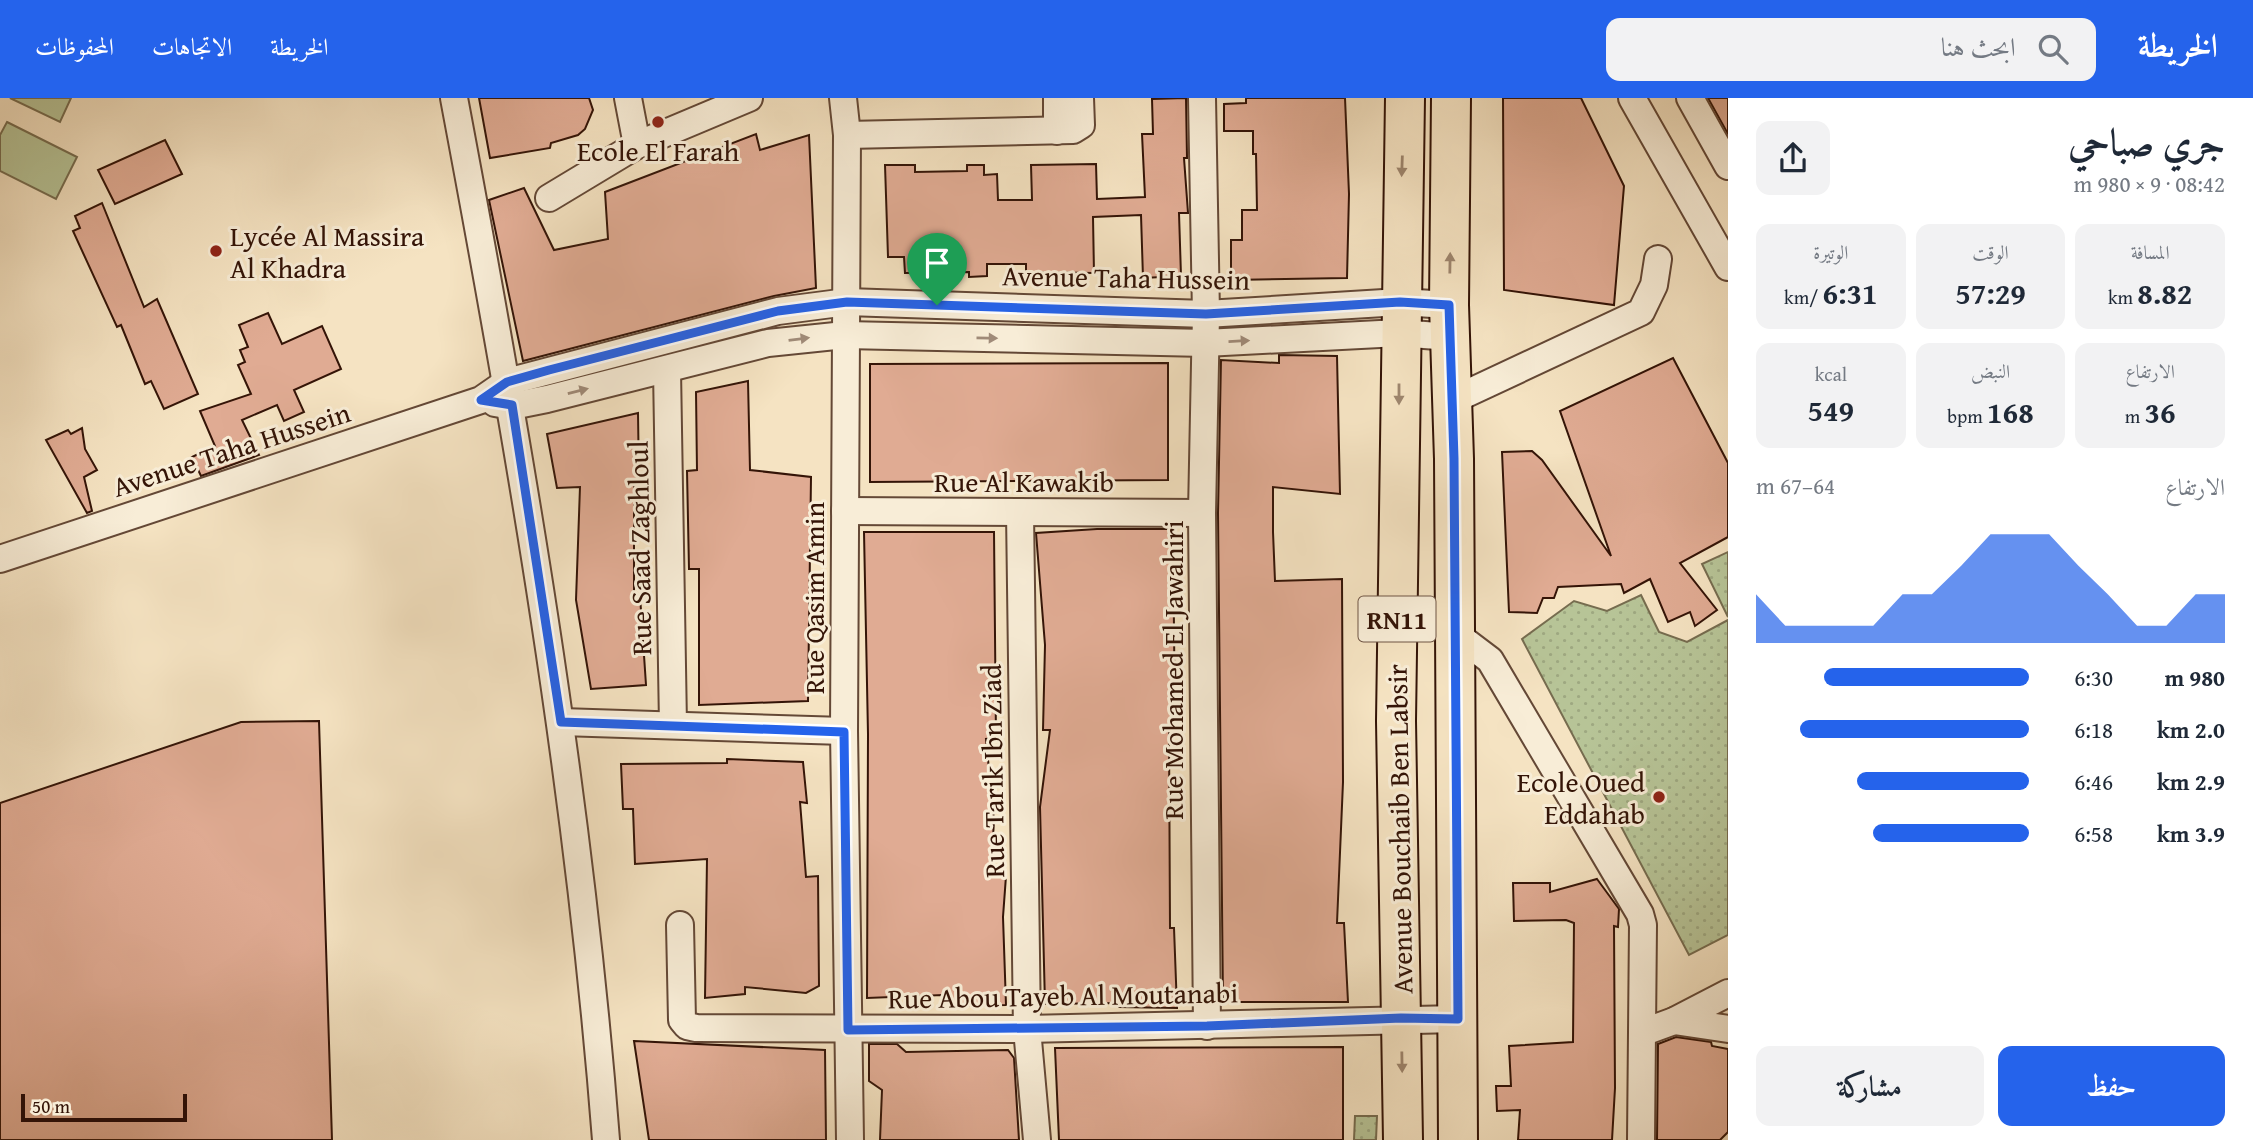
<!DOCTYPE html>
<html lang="ar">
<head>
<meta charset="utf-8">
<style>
  body { margin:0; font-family:"Gentium Book Plus",Amiri,serif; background:#f2f2f3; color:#1f2937; direction:rtl; height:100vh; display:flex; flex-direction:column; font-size:26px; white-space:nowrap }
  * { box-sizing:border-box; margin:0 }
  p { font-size:23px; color:#747a83 }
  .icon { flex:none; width:38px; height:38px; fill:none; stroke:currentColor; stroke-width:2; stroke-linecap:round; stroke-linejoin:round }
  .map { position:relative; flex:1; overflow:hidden; direction:ltr }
  .details { display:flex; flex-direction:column; background:#fff; width:525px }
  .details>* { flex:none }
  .scale { position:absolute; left:21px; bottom:18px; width:166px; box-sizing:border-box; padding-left:7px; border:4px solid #341407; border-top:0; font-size:19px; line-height:24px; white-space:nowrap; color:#341407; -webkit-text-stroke:5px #f8edd7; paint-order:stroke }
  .pin { position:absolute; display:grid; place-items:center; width:60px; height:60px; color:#fff; margin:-72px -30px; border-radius:50% 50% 50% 0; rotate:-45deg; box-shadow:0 0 7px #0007 }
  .pin .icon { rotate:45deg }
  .round { display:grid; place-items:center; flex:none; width:74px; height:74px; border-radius:14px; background:#f2f2f3 }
  .summary { display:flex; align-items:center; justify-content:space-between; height:119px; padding:0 28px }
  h1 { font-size:38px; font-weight:700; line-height:52px }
  .figures { display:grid; grid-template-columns:repeat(3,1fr); gap:10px; height:119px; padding:7px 28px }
  .figures div { display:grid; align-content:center; border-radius:14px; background:#f2f2f3; text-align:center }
  .figures b { font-size:30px; font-weight:700 }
  .figures small { font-size:19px; font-weight:400 }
  .figures p { font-size:19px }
  .chart { height:196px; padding:14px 28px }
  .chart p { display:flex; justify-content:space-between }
  .chart svg { width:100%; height:126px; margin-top:7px; fill:#2563eb; opacity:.7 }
  .cta { display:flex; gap:14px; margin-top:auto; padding:14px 28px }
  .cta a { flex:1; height:80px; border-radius:14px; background:#2563eb; color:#fff; font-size:28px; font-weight:700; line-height:80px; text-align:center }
  .cta a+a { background:#f2f2f3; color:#1f2937 }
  ul { padding:0 28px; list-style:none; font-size:23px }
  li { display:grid; grid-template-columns:112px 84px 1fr; align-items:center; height:52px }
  li i { height:18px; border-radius:9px; background:#2563eb }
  header { display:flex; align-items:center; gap:42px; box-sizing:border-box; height:98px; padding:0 35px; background:#2563eb; color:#fff }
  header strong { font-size:33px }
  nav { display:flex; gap:38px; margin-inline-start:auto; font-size:24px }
  .search { width:490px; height:63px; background:#f2f2f3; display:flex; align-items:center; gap:18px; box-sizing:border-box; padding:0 24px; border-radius:14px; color:#747a83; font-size:26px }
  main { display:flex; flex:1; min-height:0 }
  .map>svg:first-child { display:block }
</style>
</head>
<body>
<header>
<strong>الخريطة</strong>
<div class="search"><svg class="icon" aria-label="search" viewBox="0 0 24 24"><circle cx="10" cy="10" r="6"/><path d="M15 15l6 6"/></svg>ابحث هنا</div>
<nav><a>الخريطة</a><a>الاتجاهات</a><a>المحفوظات</a></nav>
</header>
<main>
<section class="details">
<div class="summary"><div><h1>جري صباحي</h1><p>08:42 · 9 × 980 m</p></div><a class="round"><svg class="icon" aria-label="share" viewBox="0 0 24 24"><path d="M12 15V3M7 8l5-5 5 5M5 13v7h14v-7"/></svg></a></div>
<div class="figures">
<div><p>المسافة</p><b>8.82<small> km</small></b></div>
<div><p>الوقت</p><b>57:29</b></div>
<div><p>الوتيرة</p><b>6:31<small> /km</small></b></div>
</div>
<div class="figures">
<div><p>الارتفاع</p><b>36<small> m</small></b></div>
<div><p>النبض</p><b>168<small> bpm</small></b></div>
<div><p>kcal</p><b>549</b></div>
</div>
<div class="chart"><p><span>الارتفاع</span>64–67 m</p>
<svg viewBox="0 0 160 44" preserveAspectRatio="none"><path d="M0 44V27L10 38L20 38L30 38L40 38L50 27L60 27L70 17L80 6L90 6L100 6L110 17L120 27L130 38L140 38L150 27L160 27V44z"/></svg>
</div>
<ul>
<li><b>980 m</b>6:30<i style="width:75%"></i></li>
<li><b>2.0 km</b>6:18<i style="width:84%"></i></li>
<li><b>2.9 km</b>6:46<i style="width:63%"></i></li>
<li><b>3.9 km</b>6:58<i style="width:57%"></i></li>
</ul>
<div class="cta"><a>حفظ</a><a>مشاركة</a></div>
</section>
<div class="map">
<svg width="1728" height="1042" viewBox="0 0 1728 1042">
  <defs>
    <pattern id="park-dots" width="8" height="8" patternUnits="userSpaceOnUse" patternTransform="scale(1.75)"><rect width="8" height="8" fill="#b7c497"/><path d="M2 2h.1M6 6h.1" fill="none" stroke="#9ea881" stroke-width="1.8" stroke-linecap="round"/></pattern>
  </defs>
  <rect width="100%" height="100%" fill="#f5e3c2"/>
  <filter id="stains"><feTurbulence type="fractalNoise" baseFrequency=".00286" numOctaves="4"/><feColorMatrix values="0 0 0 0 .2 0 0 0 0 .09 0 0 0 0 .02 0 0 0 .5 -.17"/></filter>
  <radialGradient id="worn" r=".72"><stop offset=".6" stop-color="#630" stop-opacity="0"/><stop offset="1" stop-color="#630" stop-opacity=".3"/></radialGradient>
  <!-- park -->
  <g fill="url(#park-dots)" stroke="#766c4f" stroke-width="2">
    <path d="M1728 454V519L1702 466Z"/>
    <path d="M1641 497 1659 534 1687 544 1728 522V837L1689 857 1522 541 1574 503 1607 513Z"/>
    <path d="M1355 1018H1377L1376 1042H1354Z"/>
  </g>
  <!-- pitch -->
  <g fill="#b7c497" stroke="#766c4f" stroke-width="2">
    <path d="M10 0H71L60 24Z"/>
    <path d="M7 24 77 59 56 101 0 73V37Z"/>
  </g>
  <!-- building -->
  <g fill="#e0ab93" stroke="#341407" stroke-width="2">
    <path d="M479 0H589L593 12 585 31 578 37 551 45 550 50 490 60Z"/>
    <path d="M1186 0 1187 60H1184L1188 115H1179L1181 178 1143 180 1141 117 1093 119 1094 175 1026 174V166H987V178L969 179V174L905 175 904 159H888L885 67H915V74L967 73V67H984V77L997 76 998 102H1032L1031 67 1096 66 1097 101 1145 99 1142 36H1153L1152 1Z"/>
    <path d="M1246 0H1345L1349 96 1347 180 1231 182V142H1242V112H1257L1256 56H1253V33H1224V6L1246 5Z"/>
    <path d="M1503 0H1581L1624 88 1614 207 1504 192Z"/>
    <path d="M1708 0H1728V36Z"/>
    <path d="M756 36 760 52 809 37 816 190 774 198 523 263 489 102 524 90 554 152 608 141 605 94Z"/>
    <path d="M165 42 182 76 115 106 98 72Z"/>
    <path d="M102 105 144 209 157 201 198 296 164 311 151 283 145 286 121 227 117 229 73 133 80 130 75 118Z"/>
    <path d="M268 215 282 246 322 228 341 271 294 292 304 314 284 323 277 307 242 322 259 357 201 378 192 359 215 348 200 313 251 296 238 267 245 264 240 252 248 249 239 227Z"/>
    <path d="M1279 257 1337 258 1340 396 1273 389V434L1275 483 1342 481 1343 684 1337 825H1344L1348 904H1223L1218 415 1221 262 1279 265Z"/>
    <path d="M1673 260 1728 365V439L1680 465 1717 512 1695 528 1690 514 1668 524 1650 481 1624 495 1621 486 1558 489 1554 500H1543L1537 515 1509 514 1502 354 1532 353 1542 362 1611 458 1560 313Z"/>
    <path d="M1168 265V382L870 384V266Z"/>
    <path d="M748 283 750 372 811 379 808 603 699 607V471H689L687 373 697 372 696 294Z"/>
    <path d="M638 315 639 384 634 385V499L640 498 646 587 591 591 576 502 580 389 557 390 547 336Z"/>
    <path d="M82 330 85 351 97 372 84 379 92 413 87 415 46 342 68 332 71 336Z"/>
    <path d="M1097 431H1173L1175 633H1169L1170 830H1174L1177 910 1119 909V905L1045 906 1040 709 1050 632H1043L1045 547 1036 435Z"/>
    <path d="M864 434H994L996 640 986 641 994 722 991 775 1006 778 1003 819 1006 907 944 908 943 897 867 900 868 636Z"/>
    <path d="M319 623 332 1042H0V705L241 624Z"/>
    <path d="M727 661 803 664 807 705 800 704 806 779 818 778 819 888 806 895 745 889V896L705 900 707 761 635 766 633 711H623L621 666 727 665Z"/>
    <path d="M1597 781 1619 811 1618 829 1614 828 1615 990 1612 1042H1518L1520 1012 1497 1013 1496 988H1511L1509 948 1573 944 1574 825 1566 822 1514 823 1513 785H1550V794Z"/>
    <path d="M1676 939 1711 944 1712 948 1728 951V1034L1720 1042H1657L1658 946Z"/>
    <path d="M634 943 825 952 826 1042H649Z"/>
    <path d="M869 946H897L906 954 1008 952 1014 960 1019 1042H880L882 992 869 983Z"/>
    <path d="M1343 949V1042H1059L1055 950Z"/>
  </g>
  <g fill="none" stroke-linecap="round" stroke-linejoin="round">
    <defs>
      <g id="minor">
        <path d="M454 0C519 345 579 691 606 1042"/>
        <path d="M628 0 637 47"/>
        <path d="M843 0 847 37 844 633 850 1042"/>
        <path d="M1057 0V33"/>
        <path d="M1202 0 1206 216 1202 415 1207 928"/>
        <path d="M1632 0 1728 169"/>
        <path d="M1690 0 1728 68"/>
        <path d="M847 37 1073 32 1081 27 1080 0"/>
        <path d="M549 100 637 47 749 0"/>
        <path d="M667 272 673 627"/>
        <path d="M1453 302 1641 214 1654 187 1658 161"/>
        <path d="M495 305 512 308 547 301 768 245 845 237 1205 245 1399 235 1450 239"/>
        <path d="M845 413 1202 415"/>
        <path d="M1020 414 1027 931 1037 1042"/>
        <path d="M0 461 481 302 507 284 778 213 847 204 1206 216 1400 204 1449 207"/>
        <path d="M1453 534 1490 562 1640 816 1643 827 1641 1042"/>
        <path d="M561 624 844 633"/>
        <path d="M680 827 682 922 687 928 696 930 1027 931 1458 921"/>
        <path d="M1674 923 1728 931"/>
        <path d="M1644 934 1674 923 1728 895"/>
      </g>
      <g id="primary">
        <path d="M1451 0 1449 207 1454 361 1458 1042"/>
        <path d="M1403 1042 1396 623 1405 0"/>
      </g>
    </defs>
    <!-- minor casing -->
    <use href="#minor" stroke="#644836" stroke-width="30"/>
    <!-- primary casing -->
    <use href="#primary" stroke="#341407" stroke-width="42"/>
    <!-- minor -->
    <use href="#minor" stroke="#f8edd7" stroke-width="26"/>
    <!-- primary -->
    <use href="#primary" stroke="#f5e3c2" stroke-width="38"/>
  </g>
  <!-- one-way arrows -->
  <defs><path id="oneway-solid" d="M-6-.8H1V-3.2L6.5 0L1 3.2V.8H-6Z" transform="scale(1.75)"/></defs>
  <g fill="#9e866e">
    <use href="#oneway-solid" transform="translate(1402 68) rotate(92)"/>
    <use href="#oneway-solid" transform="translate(1450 165) rotate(-89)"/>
    <use href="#oneway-solid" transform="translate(1399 296) rotate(90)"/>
    <use href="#oneway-solid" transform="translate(1402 964) rotate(89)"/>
  </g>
  <g fill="#a08b79">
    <use href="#oneway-solid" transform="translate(987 240) rotate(1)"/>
    <use href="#oneway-solid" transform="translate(799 241) rotate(-7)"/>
    <use href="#oneway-solid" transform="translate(1239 243) rotate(-3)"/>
    <use href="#oneway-solid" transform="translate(578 293) rotate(-14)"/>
  </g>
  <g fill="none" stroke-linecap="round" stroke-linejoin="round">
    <defs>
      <path id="route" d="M847 204 1206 216 1400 204 1449 207 1454 361 1458 921 1401 920 1207 928 848 932 844 634 561 624 512 307 481 302 507 284 549 272 778 213Z"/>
    </defs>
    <!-- route casing -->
    <use href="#route" stroke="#fff" stroke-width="14"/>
    <!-- route -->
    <use href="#route" stroke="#2563eb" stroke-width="9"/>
  </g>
  <!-- markers -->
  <g fill="#8f2418" stroke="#f8edd7" stroke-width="2.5">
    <circle cx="658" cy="24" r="7"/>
    <circle cx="216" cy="153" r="7"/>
    <circle cx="1659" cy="699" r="7"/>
  </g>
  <g text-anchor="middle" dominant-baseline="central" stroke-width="6" stroke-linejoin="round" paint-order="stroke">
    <!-- shield labels -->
    <rect fill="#f8edd7" stroke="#6f5545" stroke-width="2" x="1358.5" y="498.5" width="77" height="45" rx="5"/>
    <g font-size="26" font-weight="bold" fill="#341407">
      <text x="1397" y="521">RN11</text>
    </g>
    <!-- poi labels -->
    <g font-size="28" fill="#341407" stroke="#f8edd7">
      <text x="658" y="52">Ecole El Farah</text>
      <text x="230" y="137" text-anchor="start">Lycée Al Massira<tspan x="230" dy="32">Al Khadra</tspan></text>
      <text x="1645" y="683" text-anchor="end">Ecole Oued<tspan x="1645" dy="32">Eddahab</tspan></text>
    </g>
    <!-- street labels -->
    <g font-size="28" fill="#341407" stroke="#f8edd7">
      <text transform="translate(1126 179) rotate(1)">Avenue Taha Hussein</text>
      <text transform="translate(231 351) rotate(-18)">Avenue Taha Hussein</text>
      <text x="1024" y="383">Rue Al Kawakib</text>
      <text transform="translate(639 450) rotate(-91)">Rue Saad Zaghloul</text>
      <text transform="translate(813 500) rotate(-90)">Rue Qasim Amin</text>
      <text transform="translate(1172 572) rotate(-90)">Rue Mohamed El Jawahiri</text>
      <text transform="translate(992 673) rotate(-91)">Rue Tarik Ibn Ziad</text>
      <text transform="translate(1399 731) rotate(-91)">Avenue Bouchaib Ben Labsir</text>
      <text transform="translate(1063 897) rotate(-1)">Rue Abou Tayeb Al Moutanabi</text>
    </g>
  </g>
  <rect width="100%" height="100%" filter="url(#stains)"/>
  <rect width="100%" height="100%" fill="url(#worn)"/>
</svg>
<div class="scale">50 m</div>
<div class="pin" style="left:937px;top:207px;background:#1e9e55"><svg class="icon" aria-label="arrive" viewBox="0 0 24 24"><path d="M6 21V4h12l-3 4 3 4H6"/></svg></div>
</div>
</main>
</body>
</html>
